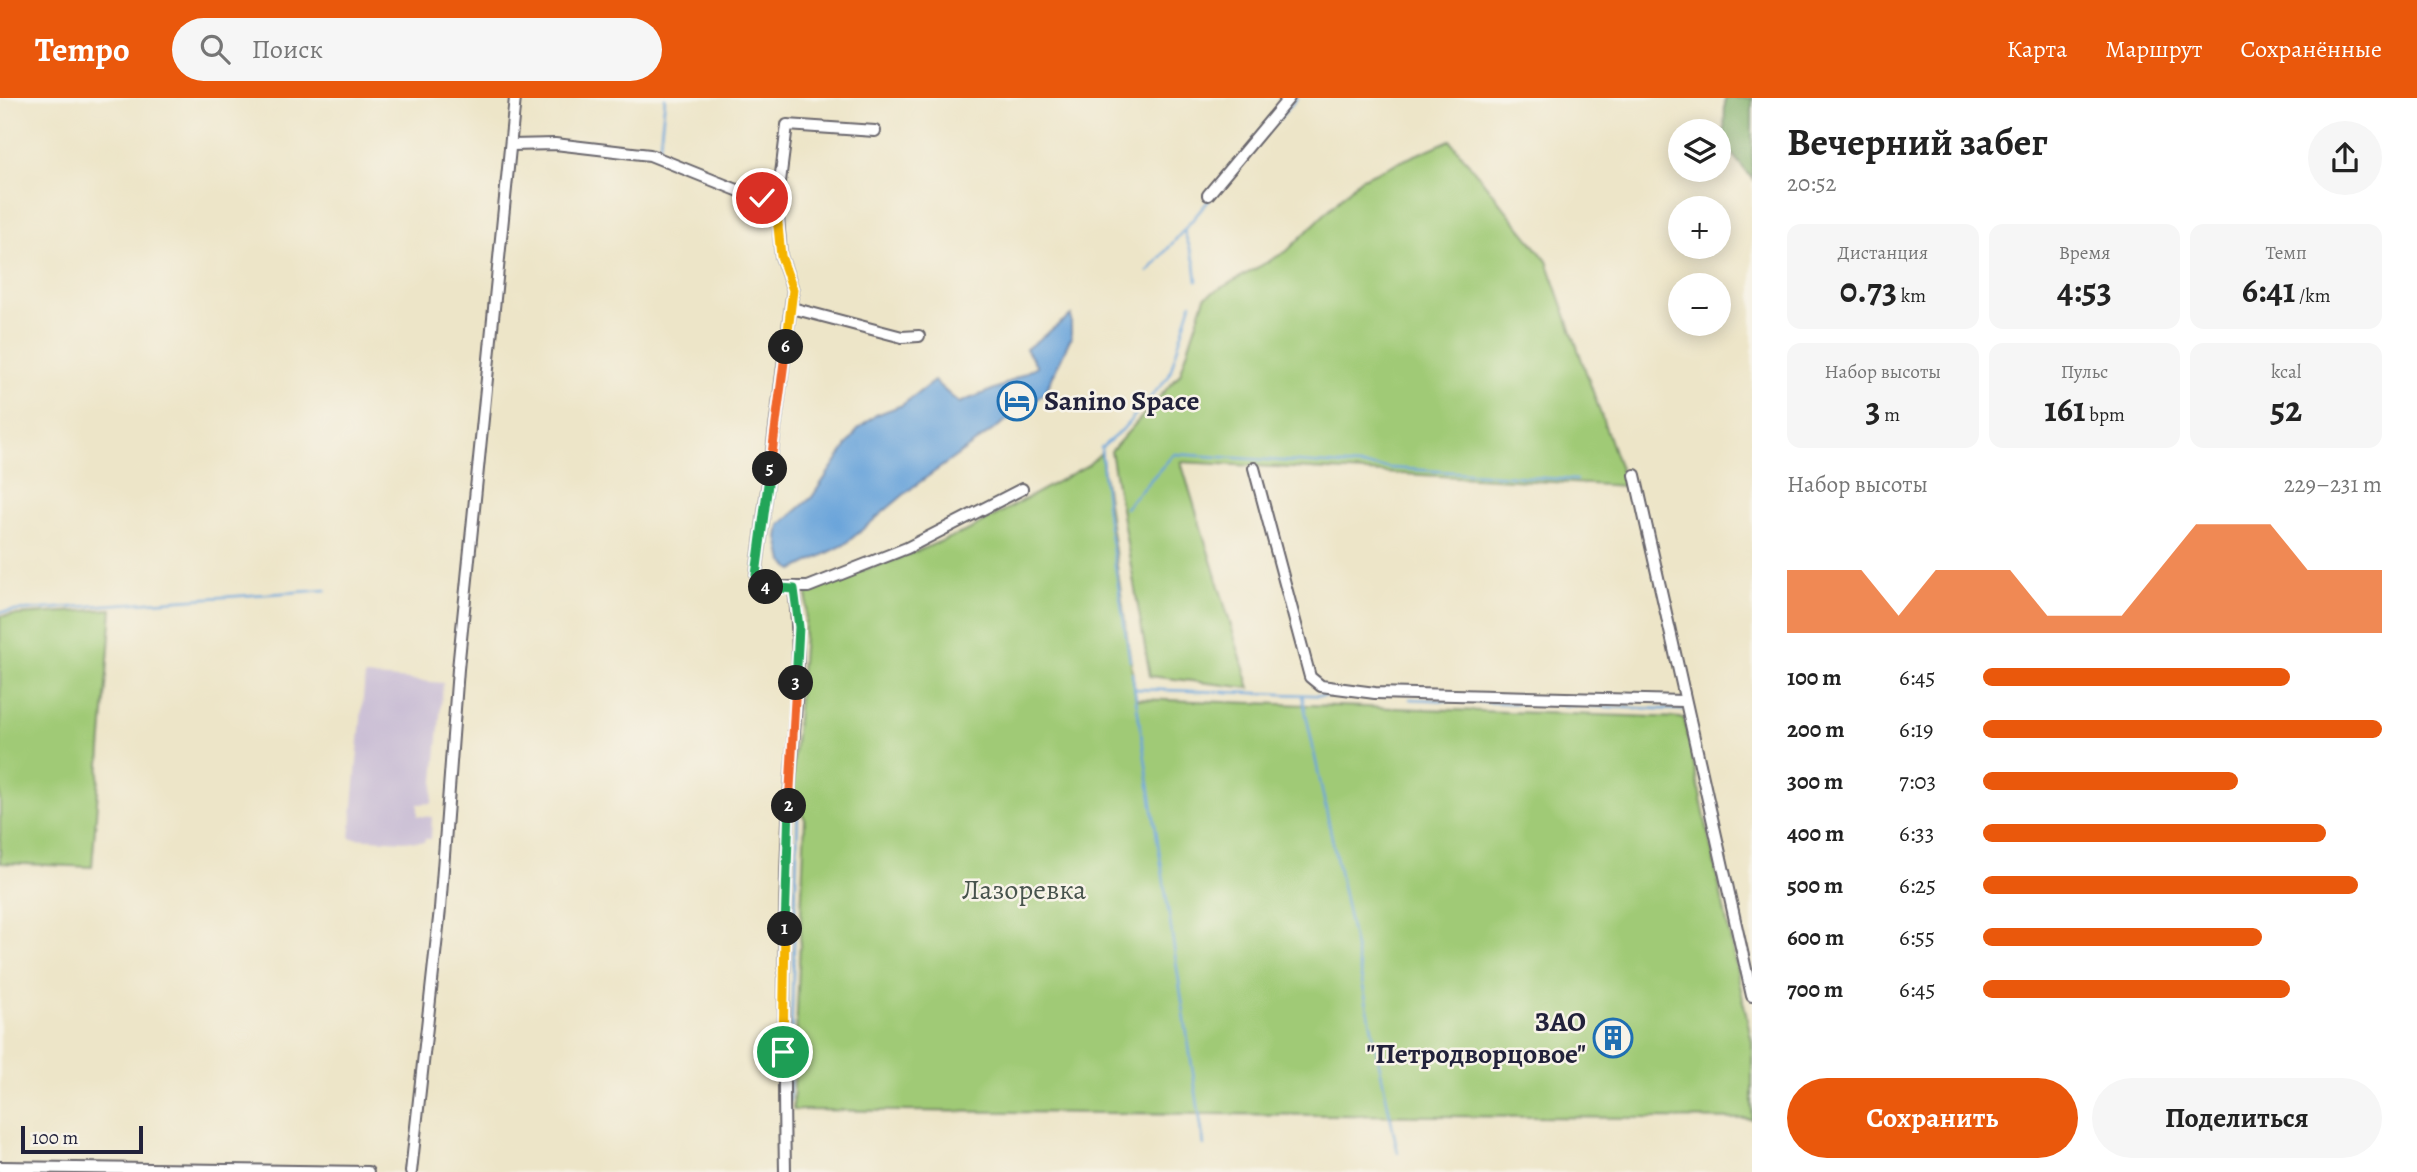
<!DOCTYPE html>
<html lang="ru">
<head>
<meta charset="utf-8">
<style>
  body { margin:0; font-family:Alegreya,serif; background:#f6f6f6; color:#222; height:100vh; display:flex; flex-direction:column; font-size:26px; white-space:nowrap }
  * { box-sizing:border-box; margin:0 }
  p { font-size:23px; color:#767676 }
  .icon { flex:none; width:38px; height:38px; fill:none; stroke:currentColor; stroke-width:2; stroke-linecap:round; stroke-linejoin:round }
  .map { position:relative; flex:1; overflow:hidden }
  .details { display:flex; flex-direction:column; background:#fff; width:665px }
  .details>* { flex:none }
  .tools { position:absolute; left:1668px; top:21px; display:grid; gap:14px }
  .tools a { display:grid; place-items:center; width:63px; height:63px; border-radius:50%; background:#fff; box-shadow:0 4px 18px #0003; font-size:35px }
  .scale { position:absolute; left:21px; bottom:18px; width:122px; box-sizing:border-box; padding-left:7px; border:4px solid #22223b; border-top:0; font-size:19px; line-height:24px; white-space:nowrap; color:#22223b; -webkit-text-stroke:5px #f7f3e8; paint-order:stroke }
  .pin { position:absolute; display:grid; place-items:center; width:60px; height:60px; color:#fff; margin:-30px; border:4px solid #fff; border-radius:50%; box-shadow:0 2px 7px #0007 }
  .km { position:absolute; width:35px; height:35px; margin:-18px; border-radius:50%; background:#222; color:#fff; font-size:19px; line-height:35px; text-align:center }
  .round { display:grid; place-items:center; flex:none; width:74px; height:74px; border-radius:37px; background:#f6f6f6 }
  .head { display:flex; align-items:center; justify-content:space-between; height:119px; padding:0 35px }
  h1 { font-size:38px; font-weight:600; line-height:52px }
  .figures { display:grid; grid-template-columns:repeat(3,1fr); gap:10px; height:119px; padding:7px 35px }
  .figures div { display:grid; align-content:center; border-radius:14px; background:#f6f6f6; text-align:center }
  .figures b { font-size:35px; font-weight:600 }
  .figures small { font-size:19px; font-weight:400 }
  .figures p { font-size:19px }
  .chart { height:196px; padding:14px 35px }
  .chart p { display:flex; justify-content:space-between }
  .chart svg { width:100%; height:126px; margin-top:7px; fill:#ea580c; opacity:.7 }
  .primary-button { display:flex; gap:14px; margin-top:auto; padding:14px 35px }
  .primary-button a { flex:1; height:80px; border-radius:42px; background:#ea580c; color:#fff; font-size:28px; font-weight:600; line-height:80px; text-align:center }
  .primary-button a+a { background:#f6f6f6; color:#222 }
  ul { padding:0 35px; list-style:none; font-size:23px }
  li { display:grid; grid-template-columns:112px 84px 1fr; align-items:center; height:52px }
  li i { height:18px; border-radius:9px; background:#ea580c }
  header { display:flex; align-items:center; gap:42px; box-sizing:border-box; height:98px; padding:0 35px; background:#ea580c; color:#fff }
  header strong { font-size:33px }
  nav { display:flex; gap:38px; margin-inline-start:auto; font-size:24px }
  .search { width:490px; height:63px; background:#f6f6f6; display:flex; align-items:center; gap:18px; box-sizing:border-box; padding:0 24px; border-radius:38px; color:#767676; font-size:26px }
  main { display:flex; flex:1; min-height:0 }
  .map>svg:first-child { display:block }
</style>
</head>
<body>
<header>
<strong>Tempo</strong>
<div class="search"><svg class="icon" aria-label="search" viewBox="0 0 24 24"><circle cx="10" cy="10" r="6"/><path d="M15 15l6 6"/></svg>Поиск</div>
<nav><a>Карта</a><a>Маршрут</a><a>Сохранённые</a></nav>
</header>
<main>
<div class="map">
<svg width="1752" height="1074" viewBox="0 0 1752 1074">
  <rect width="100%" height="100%" fill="#f7f3e8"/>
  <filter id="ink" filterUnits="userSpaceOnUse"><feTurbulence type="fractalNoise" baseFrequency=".0143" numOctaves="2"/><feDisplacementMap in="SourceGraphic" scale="14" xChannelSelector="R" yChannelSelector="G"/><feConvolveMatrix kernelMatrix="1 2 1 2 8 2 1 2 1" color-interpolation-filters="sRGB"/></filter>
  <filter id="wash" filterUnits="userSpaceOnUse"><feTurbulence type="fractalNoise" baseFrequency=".00686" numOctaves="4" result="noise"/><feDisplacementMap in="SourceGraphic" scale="28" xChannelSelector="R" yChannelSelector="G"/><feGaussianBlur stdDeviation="1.57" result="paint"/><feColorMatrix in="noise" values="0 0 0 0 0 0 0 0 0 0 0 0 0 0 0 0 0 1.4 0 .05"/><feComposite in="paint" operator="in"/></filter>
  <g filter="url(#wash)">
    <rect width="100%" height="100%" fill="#ede5c8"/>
    <!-- industrial -->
    <path fill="#cbbfd5" d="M365 578 443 585 432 705 418 706V718L432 719 431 741H425L424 744 350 740Z"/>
    <!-- green -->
    <g fill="#a0ca76" stroke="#617658" stroke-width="2">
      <path d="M1450 42 1547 163 1626 388 1181 364 1250 590 1150 578 1111 353 1180 276 1205 199 1287 153 1360 81Z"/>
      <path d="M1101 355 1136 601 1684 620 1752 944V1021L793 1012 805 721 791 694 808 489 895 462 969 432 1088 367Z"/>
      <path d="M112 511 92 769 0 765V518Z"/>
    </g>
    <!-- forest -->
    <path fill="#80ae67" stroke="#516851" stroke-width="2" d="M1725 0H1752V81L1724 46Z"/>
    <!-- water -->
    <path fill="#6aa4da" stroke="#46638a" stroke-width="2" d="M1071 217V239L1045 295 913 389 844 447 793 472 783 464 778 439 780 427 812 399 858 331 876 317 902 307 934 283 959 305 1002 288 1037 268 1026 251Z"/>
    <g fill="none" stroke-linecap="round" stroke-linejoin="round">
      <!-- stream -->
      <g stroke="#6aa4da" stroke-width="2.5">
        <path d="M1262 40 1297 0"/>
        <path d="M659 54 665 0"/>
        <path d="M1184 133 1195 165 1197 183"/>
        <path d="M1148 174 1210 101"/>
        <path d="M1125 410 1174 356 1576 382"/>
        <path d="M0 514 326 492"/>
        <path d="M1130 563 1107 416 1101 350 1122 332 1169 278 1191 205"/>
        <path d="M1132 575 1204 1047"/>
        <path d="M1135 591 1369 599"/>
        <path d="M1302 597 1398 1055"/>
        <path d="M1410 601 1683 612"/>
        <path d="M789 1003 798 712"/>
      </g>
    </g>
  </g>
  <g filter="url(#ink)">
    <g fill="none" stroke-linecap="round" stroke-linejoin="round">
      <defs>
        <g id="minor">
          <path d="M511 47 555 46 650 57 777 108 781 158 793 192 756 477 765 489H808L907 450 1022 391"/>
          <path d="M1208 97 1289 0"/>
          <path d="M777 108 787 27 875 33"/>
          <path d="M792 210 902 239 919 238"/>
          <path d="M1254 370 1310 579 1321 588 1375 595 1684 603"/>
          <path d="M1635 377 1752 898"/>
          <path d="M0 1069 368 1074"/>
          <path d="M411 1074 440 811 458 571 515 0"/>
          <path d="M785 1074C783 957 783 841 788 724 791 647 804 567 794 491"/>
        </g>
      </defs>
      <!-- minor casing -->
      <use href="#minor" stroke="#69666c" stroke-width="14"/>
      <!-- minor -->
      <use href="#minor" stroke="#fff" stroke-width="10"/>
    </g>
  </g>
  <g fill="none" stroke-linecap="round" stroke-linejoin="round" filter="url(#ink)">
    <defs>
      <path id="split-1" d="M783 954 785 831"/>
      <path id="split-2" d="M785 831 789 708"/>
      <path id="split-3" d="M789 708 796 585"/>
      <path id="split-4" d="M766 489 794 491 799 529 796 585"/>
      <path id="split-5" d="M766 489 756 477 770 371"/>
      <path id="split-6" d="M770 371 786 249"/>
      <path id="split-7" d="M778 128 781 158 793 192 786 249"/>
      <path id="split-8" d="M762 100 777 108 778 128"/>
    </defs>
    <!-- split-1 casing -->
    <use href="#split-1" stroke="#fff" stroke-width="14"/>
    <!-- split-2 casing -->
    <use href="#split-2" stroke="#fff" stroke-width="14"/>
    <!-- split-3 casing -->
    <use href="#split-3" stroke="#fff" stroke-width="14"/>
    <!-- split-4 casing -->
    <use href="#split-4" stroke="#fff" stroke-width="14"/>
    <!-- split-5 casing -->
    <use href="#split-5" stroke="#fff" stroke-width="14"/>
    <!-- split-6 casing -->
    <use href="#split-6" stroke="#fff" stroke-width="14"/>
    <!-- split-7 casing -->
    <use href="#split-7" stroke="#fff" stroke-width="14"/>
    <!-- split-8 casing -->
    <use href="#split-8" stroke="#fff" stroke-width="14"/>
    <!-- split-1 -->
    <use href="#split-1" stroke="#f5b400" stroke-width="9"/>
    <!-- split-2 -->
    <use href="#split-2" stroke="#22a559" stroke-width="9"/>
    <!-- split-3 -->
    <use href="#split-3" stroke="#f0652b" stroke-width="9"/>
    <!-- split-4 -->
    <use href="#split-4" stroke="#22a559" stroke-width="9"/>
    <!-- split-5 -->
    <use href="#split-5" stroke="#22a559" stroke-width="9"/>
    <!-- split-6 -->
    <use href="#split-6" stroke="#f0652b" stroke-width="9"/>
    <!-- split-7 -->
    <use href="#split-7" stroke="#f5b400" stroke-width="9"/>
    <!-- split-8 -->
    <use href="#split-8" stroke="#f5b400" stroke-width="9"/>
  </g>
  <!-- icons -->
  <defs>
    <symbol id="hotel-ring" viewBox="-11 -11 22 22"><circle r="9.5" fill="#f7f3e8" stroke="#1f6fb2" stroke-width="1.5"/><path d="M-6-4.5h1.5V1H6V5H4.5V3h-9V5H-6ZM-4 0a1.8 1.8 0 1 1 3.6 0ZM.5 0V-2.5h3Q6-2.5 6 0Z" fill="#1f6fb2"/></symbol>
    <symbol id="building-ring" viewBox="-11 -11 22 22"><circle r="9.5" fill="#f7f3e8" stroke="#1f6fb2" stroke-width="1.5"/><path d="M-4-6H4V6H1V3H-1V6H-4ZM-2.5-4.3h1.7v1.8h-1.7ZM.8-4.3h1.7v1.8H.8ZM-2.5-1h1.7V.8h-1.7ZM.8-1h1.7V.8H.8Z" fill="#1f6fb2"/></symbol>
  </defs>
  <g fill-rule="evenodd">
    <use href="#hotel-ring" x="995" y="281" width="44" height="44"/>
    <use href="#building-ring" x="1591" y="918" width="44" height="44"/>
  </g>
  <g text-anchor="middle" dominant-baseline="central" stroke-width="5" stroke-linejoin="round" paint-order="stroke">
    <!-- poi labels -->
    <g font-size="28" font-weight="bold" fill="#22223b" stroke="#f7f3e8" text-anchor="start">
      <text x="1044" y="303">Sanino Space</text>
      <text x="1586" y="924" text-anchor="end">ЗАО<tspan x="1586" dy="32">"Петродворцовое"</tspan></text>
    </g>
    <!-- park labels -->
    <g font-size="28" fill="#48544d" stroke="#f7f3e8">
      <text x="1024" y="792">Лазоревка</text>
    </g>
  </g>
</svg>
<div class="tools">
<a><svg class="icon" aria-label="layers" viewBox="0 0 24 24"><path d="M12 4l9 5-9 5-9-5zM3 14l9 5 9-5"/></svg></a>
<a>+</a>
<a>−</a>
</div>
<div class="scale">100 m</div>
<div class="pin" style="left:783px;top:954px;background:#1e9e55"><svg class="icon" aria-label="arrive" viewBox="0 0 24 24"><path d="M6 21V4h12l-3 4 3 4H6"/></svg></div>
<div class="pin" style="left:762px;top:100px;background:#d93025"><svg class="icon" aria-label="check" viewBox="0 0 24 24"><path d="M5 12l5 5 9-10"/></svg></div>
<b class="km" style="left:785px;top:831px">1</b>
<b class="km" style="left:789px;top:708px">2</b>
<b class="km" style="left:796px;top:585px">3</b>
<b class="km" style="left:766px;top:489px">4</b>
<b class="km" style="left:770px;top:371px">5</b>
<b class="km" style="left:786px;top:249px">6</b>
</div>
<section class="details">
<div class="head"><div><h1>Вечерний забег</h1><p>20:52</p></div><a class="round"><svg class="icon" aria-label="share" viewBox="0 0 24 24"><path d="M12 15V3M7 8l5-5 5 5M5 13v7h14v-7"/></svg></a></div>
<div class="figures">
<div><p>Дистанция</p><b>0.73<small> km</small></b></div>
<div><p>Время</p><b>4:53</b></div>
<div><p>Темп</p><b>6:41<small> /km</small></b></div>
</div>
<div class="figures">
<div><p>Набор высоты</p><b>3<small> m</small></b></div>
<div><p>Пульс</p><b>161<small> bpm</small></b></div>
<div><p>kcal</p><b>52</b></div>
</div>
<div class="chart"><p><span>Набор высоты</span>229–231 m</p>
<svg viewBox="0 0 160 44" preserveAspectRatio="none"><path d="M0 44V22L10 22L20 22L30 38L40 22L50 22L60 22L70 38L80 38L90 38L100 22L110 6L120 6L130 6L140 22L150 22L160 22V44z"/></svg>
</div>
<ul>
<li><b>100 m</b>6:45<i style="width:77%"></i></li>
<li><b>200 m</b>6:19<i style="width:100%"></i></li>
<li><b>300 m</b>7:03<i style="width:64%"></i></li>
<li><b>400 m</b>6:33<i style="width:86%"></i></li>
<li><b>500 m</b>6:25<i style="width:94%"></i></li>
<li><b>600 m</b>6:55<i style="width:70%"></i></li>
<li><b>700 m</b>6:45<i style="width:77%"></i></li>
</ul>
<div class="primary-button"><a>Сохранить</a><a>Поделиться</a></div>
</section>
</main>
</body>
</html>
